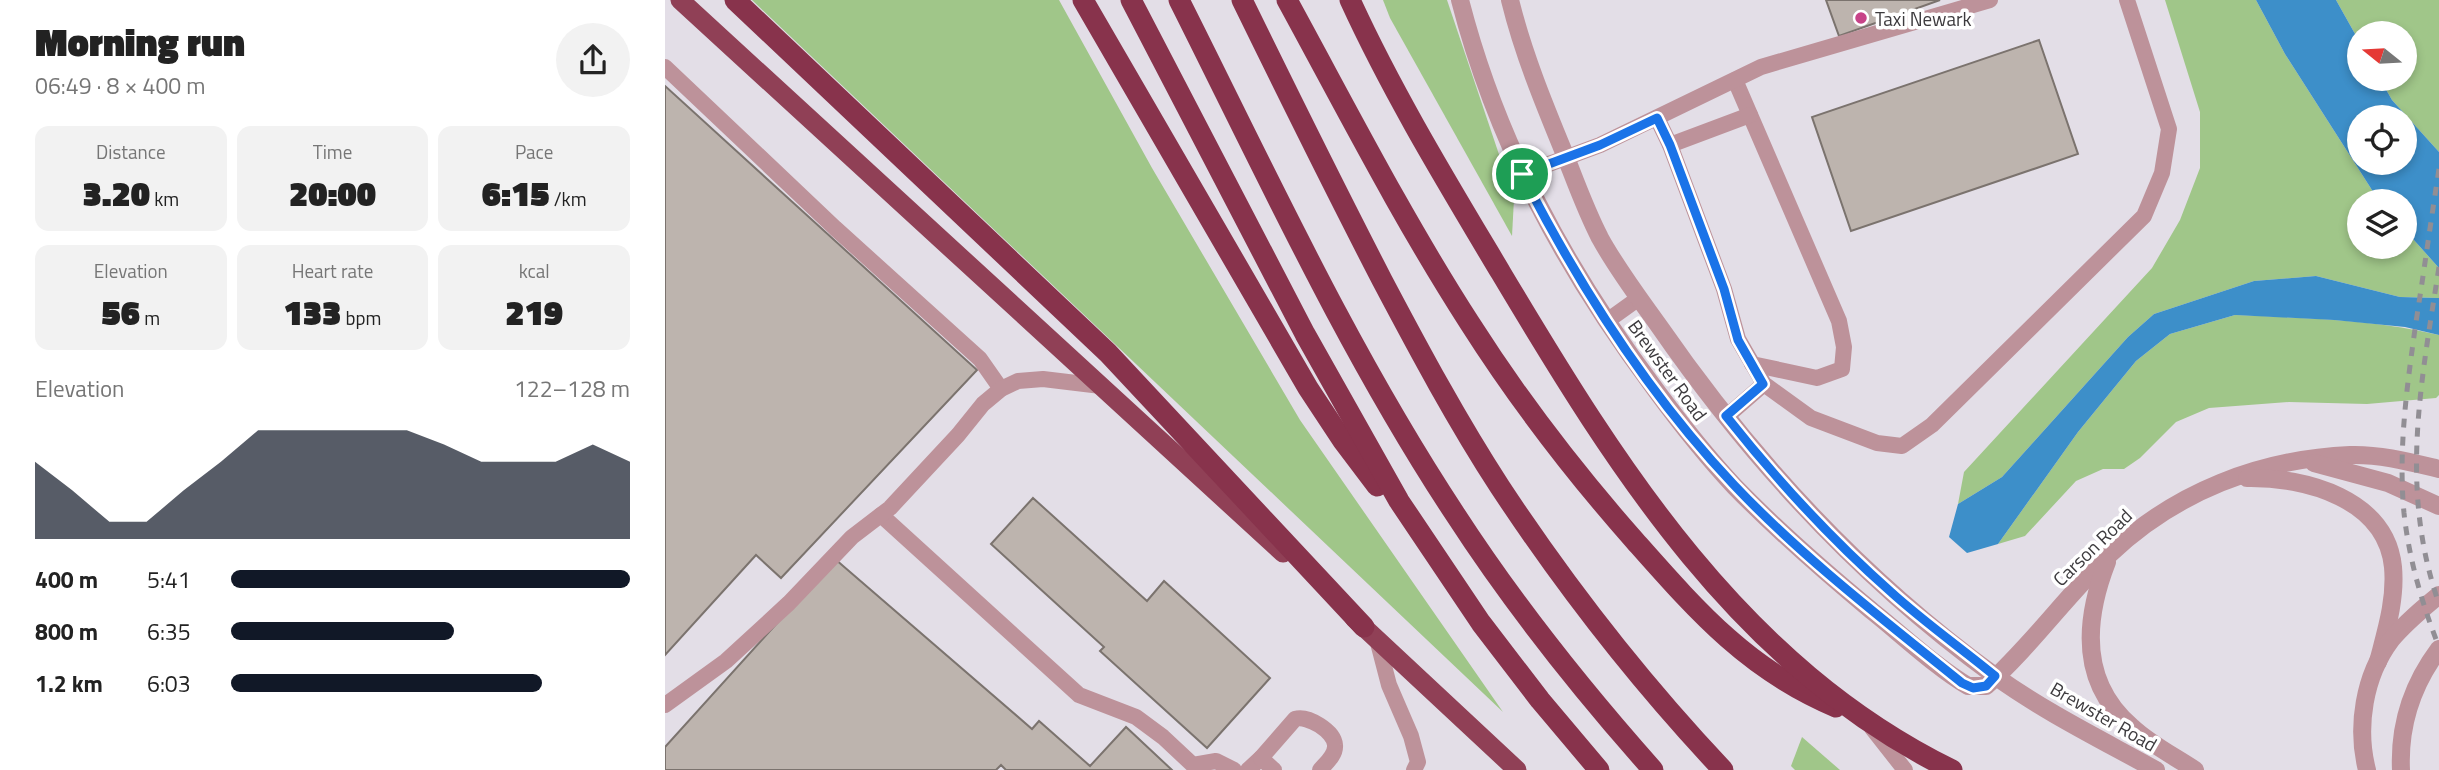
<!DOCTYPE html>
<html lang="en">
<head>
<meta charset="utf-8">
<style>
  body { margin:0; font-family:"Titillium Web",sans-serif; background:#f2f2f2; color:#222; height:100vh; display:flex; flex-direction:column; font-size:26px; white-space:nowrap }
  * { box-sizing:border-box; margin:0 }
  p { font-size:23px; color:#767676 }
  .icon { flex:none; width:38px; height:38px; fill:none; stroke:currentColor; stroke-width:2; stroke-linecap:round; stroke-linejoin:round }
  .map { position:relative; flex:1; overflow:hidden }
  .drawer { display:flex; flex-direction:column; background:#fff; width:665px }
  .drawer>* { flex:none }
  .needle { width:46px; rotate:288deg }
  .fabs { position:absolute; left:1682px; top:21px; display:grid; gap:14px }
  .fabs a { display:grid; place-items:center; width:70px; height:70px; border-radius:50%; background:#fff; box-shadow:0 4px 10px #0003; font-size:35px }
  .pin { position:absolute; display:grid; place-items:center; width:60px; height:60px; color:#fff; margin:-30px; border:4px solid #fff; border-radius:50%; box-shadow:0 2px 7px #0007 }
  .round { display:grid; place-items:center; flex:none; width:74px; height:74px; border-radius:37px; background:#f2f2f2 }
  .head { display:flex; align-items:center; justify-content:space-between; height:119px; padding:0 35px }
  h1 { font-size:38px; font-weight:800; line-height:52px }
  .figures { display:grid; grid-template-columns:repeat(3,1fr); gap:10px; height:119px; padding:7px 35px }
  .figures div { display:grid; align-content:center; border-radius:14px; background:#f2f2f2; text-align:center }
  .figures b { font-size:35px; font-weight:800 }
  .figures small { font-size:19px; font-weight:400 }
  .figures p { font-size:19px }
  .chart { height:196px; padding:14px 35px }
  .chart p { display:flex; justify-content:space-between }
  .chart svg { width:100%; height:126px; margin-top:7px; fill:#111827; opacity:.7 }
  ul { padding:0 35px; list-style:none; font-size:23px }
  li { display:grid; grid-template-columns:112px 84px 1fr; align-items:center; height:52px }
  li i { height:18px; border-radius:9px; background:#111827 }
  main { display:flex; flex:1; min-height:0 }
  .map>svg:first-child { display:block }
</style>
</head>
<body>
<main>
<section class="drawer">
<div class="head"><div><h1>Morning run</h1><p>06:49 · 8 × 400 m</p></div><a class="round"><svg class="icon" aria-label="share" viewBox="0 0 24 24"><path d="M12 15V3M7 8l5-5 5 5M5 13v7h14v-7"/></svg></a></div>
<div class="figures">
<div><p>Distance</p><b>3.20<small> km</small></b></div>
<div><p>Time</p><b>20:00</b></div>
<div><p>Pace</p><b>6:15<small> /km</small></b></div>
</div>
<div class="figures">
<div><p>Elevation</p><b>56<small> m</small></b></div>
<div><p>Heart rate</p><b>133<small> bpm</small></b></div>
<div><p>kcal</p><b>219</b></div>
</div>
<div class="chart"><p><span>Elevation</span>122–128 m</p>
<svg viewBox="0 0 160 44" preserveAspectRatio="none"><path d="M0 44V17L10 27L20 38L30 38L40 27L50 17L60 6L70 6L80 6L90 6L100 6L110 11L120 17L130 17L140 17L150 11L160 17V44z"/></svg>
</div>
<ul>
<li><b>400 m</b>5:41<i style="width:100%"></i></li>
<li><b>800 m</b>6:35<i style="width:56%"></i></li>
<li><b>1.2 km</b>6:03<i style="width:78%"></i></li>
</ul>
</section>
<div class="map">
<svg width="1774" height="770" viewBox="0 0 1774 770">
  <rect width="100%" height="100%" fill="#e3dee7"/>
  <!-- green -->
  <g fill="#a0c689">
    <path d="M87 0H394L487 168 635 420 838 712Z"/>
    <path d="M718 0H782L849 199 847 236 725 18Z"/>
    <path d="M1500 0H1591L1620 54 1714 201H1694V247H1740V230L1774 268V298L1735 297 1651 276 1589 281 1489 314 1463 337 1337 477 1293 504 1299 472 1487 268 1515 220 1535 168V112Z"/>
    <path d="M1671 0H1774V152L1727 100 1715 79H1740V33H1694V41Z"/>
    <path d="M1570 315C1638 318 1708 319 1774 335V395L1771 398 1702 404 1624 402 1544 408 1511 422 1475 458 1459 469H1438L1411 481 1360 536 1333 544 1413 432 1471 361 1505 334Z"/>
    <path d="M1137 737 1175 770H1130L1126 766Z"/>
  </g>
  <!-- water -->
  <g fill="#3d8fc9" fill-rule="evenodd">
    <path d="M1591 0H1671L1694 41V79H1715L1727 100 1774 152V268L1740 230V201H1714L1620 54ZM1694 117H1740V163H1694Z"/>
    <path d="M1651 276 1735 297 1774 298V335L1740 327 1669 320 1570 315 1505 334 1471 361 1413 432 1333 544 1302 553 1284 537 1293 504 1337 477 1463 337 1489 314 1589 281Z"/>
  </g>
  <!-- building -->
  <g fill="#bdb4ae" stroke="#7b736e" stroke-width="2">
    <path d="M1161 0H1275L1174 36Z"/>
    <path d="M1374 40 1413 154 1186 231 1147 117Z"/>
    <path d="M0 86 312 370 116 578 91 555 0 655Z"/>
    <path d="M368 498 482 601 499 581 605 678 542 748 435 651 439 647 326 544Z"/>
    <path d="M170 559 367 729 374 721 425 766 461 727 507 770H341L336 765 331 770H0V747Z"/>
  </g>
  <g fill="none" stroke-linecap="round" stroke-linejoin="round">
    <!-- service -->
    <g stroke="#bd929a" stroke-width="16">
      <path d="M0 67 170 228 315 359 336 389"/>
      <path d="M1070 80 1174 321 1179 347 1177 369 1152 378 1087 364"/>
      <path d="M992 118 1005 145 1059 289 1073 339 1099 384 1146 418 1212 443 1237 446 1267 425 1479 216 1497 173 1504 129 1462 0"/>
      <path d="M1005 145 1085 115"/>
      <path d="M857 174 935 145 1096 67 1325 0"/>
      <path d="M942 321 974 298"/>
      <path d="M1061 417 1099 384"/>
      <path d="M216 515 414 695 471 717 498 737 528 765 551 761 569 770"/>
      <path d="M712 639 724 685 746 736 753 762 749 770"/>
      <path d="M0 705 61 661 124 603 187 537 225 508 293 435 318 404 336 389 353 381 378 379 436 386"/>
      <path d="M1207 728 1240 770"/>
      <path d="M583 770 596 758"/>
      <path d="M609 770 596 758 630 719C643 715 669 731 670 745 671 755 661 763 655 770"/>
    </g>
    <!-- tertiary -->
    <g stroke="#bd929a" stroke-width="18">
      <path d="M795 0C832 144 901 270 990 389 1015 423 1041 456 1070 487 1113 531 1160 572 1207 611 1236 634 1272 668 1303 686H1321C1366 646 1401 596 1445 554 1510 492 1595 459 1685 455 1715 454 1745 462 1774 469"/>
      <path d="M845 0C858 53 879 104 900 155 911 183 921 211 935 238 952 269 974 298 994 326 1086 459 1199 581 1330 676 1380 712 1437 740 1491 770"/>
      <path d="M1649 463 1723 483 1774 506"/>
      <path d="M1582 478C1641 477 1721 499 1728 567 1731 600 1721 631 1713 662"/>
      <path d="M1442 562C1419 621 1415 683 1467 727 1485 744 1509 756 1530 770"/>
      <path d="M1702 770C1691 727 1699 676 1726 640 1740 623 1757 609 1774 595"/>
      <path d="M1736 770C1734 726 1747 685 1774 649"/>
    </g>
    <!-- trunk -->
    <g stroke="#904056" stroke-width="19">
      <path d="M15 0 618 553"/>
      <path d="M689 618 852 770"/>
    </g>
    <!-- motorway -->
    <g stroke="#88334c" stroke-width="21">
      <path d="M70 0 443 353 699 627"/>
      <path d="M418 0 643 388 678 441 712 486"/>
      <path d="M466 0 640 334 734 501 816 623 875 700 934 770"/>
      <path d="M514 0C601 173 683 352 790 514 849 605 916 689 988 770"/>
      <path d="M577 0C623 94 669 187 717 280 754 350 792 421 835 487 901 587 976 683 1058 770"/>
      <path d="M622 0C681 108 737 218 804 322 853 399 909 472 970 541 1032 611 1083 670 1171 707"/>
      <path d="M685 0C728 94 783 184 836 273 953 469 1075 666 1287 770"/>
    </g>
    <!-- rail -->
    <g stroke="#918e94" stroke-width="5" stroke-dasharray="9 9" stroke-linecap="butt">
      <path d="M1774 169C1766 220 1759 271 1751 322 1742 386 1733 449 1739 513 1744 559 1757 604 1774 647"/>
      <path d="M1774 267C1756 384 1734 488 1774 604"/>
    </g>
  </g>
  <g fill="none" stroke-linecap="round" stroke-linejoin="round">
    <defs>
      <path id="route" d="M992 118 1005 145 1059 289 1073 340 1098 384 1061 416C1111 479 1166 539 1226 592 1259 622 1296 648 1330 676L1321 686 1308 688 1297 683C1219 620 1138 558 1069 485 982 393 914 286 857 174L935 145Z"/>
    </defs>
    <!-- route casing -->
    <use href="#route" stroke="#fff" stroke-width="14"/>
    <!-- route -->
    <use href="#route" stroke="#1a73e8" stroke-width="9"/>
  </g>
  <!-- markers -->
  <circle fill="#c74388" stroke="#fff" stroke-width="2.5" cx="1196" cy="18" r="7"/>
  <g text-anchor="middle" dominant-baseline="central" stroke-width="7" stroke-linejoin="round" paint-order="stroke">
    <!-- poi labels -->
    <g font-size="19" fill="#3d3b3e" stroke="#fff" text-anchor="start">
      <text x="1210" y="18">Taxi Newark</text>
    </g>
    <!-- street labels -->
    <g font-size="19" fill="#3d3b3e" stroke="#fff">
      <text transform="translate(1003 370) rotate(54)">Brewster Road</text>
      <text transform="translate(1427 547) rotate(-44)">Carson Road</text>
      <text transform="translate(1439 716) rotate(30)">Brewster Road</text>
    </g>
  </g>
</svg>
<div class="fabs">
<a><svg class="needle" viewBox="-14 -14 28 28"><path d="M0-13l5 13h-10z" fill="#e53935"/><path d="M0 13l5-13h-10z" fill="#767676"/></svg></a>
<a><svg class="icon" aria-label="locate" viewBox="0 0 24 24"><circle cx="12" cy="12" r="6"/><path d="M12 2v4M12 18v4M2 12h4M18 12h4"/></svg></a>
<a><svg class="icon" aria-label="layers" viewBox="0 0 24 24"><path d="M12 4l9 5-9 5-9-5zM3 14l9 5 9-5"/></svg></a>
</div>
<div class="pin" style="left:857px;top:174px;background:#1e9e55"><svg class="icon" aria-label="arrive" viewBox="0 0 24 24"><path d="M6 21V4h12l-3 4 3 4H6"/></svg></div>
</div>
</main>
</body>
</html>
